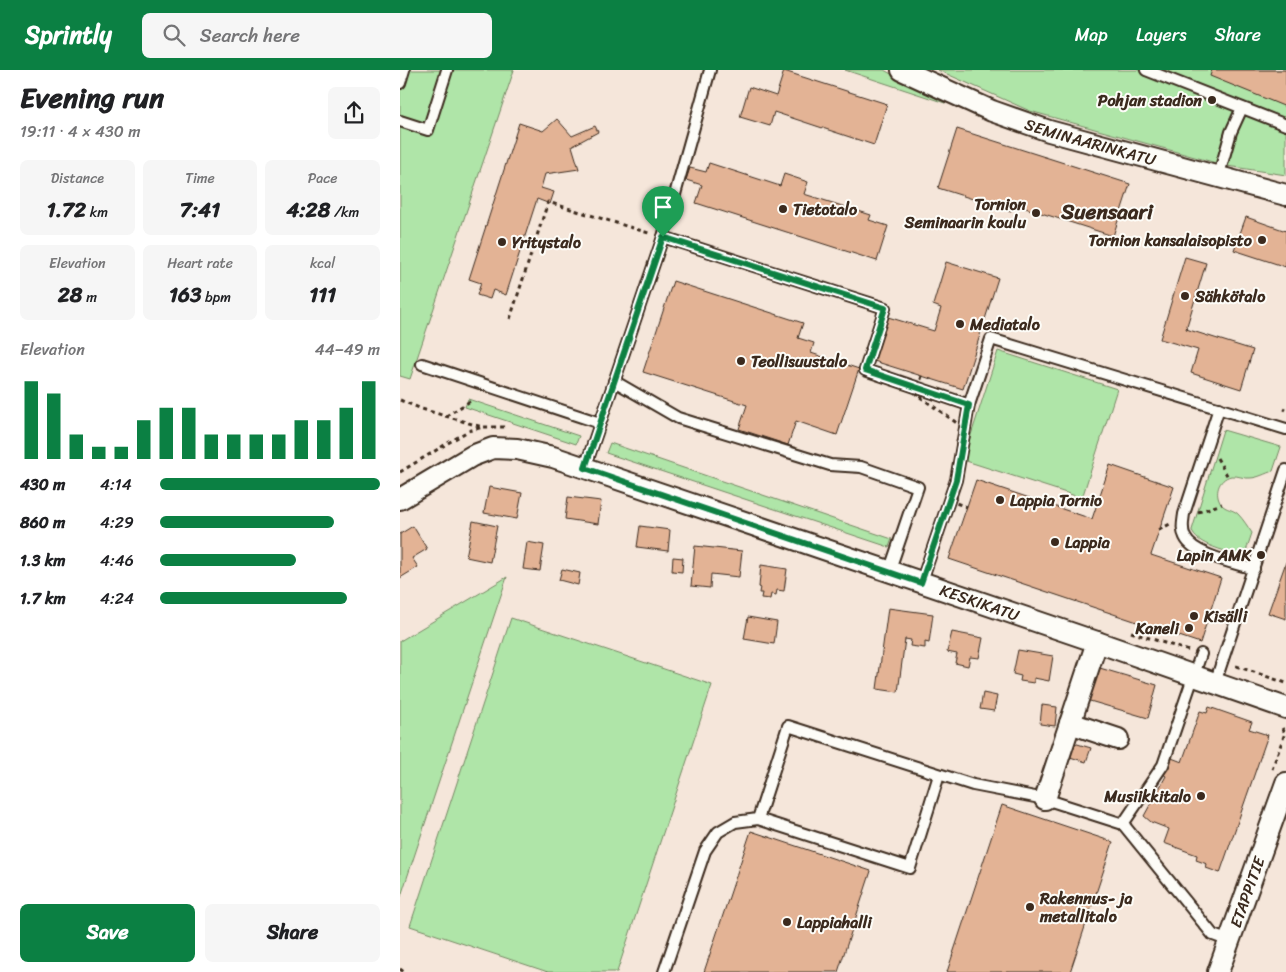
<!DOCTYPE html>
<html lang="en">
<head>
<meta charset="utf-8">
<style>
  body { margin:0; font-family:Sriracha,sans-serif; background:#f6f6f6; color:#202124; height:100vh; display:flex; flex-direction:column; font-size:19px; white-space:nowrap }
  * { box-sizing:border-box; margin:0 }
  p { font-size:16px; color:#757577 }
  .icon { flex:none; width:28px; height:28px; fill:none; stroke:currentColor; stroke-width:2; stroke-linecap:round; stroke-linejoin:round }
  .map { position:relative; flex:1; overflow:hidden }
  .drawer { display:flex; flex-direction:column; background:#fff; width:400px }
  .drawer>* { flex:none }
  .pin { position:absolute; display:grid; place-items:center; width:42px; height:42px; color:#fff; margin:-51px -21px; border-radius:50% 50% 50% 0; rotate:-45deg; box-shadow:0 0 5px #0007 }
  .pin .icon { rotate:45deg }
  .round { display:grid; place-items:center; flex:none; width:52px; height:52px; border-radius:8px; background:#f6f6f6 }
  .summary { display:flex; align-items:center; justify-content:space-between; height:85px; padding:0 20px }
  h1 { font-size:28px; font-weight:700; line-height:38px }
  .stats { display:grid; grid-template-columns:repeat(3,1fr); gap:8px; height:85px; padding:5px 20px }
  .stats div { display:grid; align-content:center; border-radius:8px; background:#f6f6f6; text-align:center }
  .stats b { font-size:21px; font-weight:700 }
  .stats small { font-size:14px; font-weight:400 }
  .stats p { font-size:14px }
  .chart { height:140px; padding:10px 20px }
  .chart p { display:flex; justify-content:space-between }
  .chart svg { width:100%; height:90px; margin-top:5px; stroke:#0b8043; stroke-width:6 }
  .cta { display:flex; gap:10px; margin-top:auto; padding:10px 20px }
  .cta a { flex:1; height:58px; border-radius:8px; background:#0b8043; color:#fff; font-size:20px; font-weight:700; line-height:58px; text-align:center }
  .cta a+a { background:#f6f6f6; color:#202124 }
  ul { padding:0 20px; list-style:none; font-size:16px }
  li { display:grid; grid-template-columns:80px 60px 1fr; align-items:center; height:38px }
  li i { height:12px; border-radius:6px; background:#0b8043 }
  header { display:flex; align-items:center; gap:30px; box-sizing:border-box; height:70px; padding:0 25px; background:#0b8043; color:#fff }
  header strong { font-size:24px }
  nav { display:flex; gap:28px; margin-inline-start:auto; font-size:18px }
  .search { width:350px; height:45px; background:#f6f6f6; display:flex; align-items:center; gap:12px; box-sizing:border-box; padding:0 18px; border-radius:8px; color:#757577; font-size:19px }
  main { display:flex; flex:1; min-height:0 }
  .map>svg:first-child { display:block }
</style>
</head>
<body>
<header>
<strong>Sprintly</strong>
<div class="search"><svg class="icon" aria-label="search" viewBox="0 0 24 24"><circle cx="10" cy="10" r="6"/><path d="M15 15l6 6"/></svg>Search here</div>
<nav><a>Map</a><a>Layers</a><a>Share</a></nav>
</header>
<main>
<section class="drawer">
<div class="summary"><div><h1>Evening run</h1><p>19:11 · 4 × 430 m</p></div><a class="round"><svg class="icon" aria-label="share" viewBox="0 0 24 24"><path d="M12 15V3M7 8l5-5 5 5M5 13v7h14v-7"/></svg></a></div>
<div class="stats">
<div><p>Distance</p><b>1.72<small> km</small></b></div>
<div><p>Time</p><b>7:41</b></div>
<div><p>Pace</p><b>4:28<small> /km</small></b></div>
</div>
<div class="stats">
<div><p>Elevation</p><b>28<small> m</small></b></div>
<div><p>Heart rate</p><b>163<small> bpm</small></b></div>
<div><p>kcal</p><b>111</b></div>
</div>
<div class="chart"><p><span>Elevation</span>44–49 m</p>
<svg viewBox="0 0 160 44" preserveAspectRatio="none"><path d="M5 44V6M15 44V12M25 44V32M35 44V38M45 44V38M55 44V25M65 44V19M75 44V19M85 44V32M95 44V32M105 44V32M115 44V32M125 44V25M135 44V25M145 44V19M155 44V6"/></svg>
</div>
<ul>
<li><b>430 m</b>4:14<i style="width:100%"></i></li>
<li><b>860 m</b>4:29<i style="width:79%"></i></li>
<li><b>1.3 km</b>4:46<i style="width:62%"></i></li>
<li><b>1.7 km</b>4:24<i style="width:85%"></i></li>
</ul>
<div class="cta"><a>Save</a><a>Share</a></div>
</section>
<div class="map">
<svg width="886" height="902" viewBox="0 0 886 902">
  <rect width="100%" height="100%" fill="#f5e6da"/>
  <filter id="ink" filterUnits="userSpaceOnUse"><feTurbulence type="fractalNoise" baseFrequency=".02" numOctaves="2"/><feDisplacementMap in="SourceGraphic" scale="10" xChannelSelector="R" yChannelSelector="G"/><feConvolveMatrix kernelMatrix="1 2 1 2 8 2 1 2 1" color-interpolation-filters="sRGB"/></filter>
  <g filter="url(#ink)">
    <!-- green -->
    <g fill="#afe5a8" stroke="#758863">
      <path d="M0 0H114L10 309 0 306Z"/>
      <path d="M445 0H484L545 33Z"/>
      <path d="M538 0H886V105L827 96 630 41Z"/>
      <path d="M598 281 717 319 682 428 563 390Z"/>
      <path d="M68 329 179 366 176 374 65 337Z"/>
      <path d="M823 360 881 377 873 401C866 403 858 408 850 408 844 409 838 405 831 406 818 409 814 424 821 434 826 440 833 439 838 444 843 449 848 457 852 463L844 487C831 482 794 475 792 460Z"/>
      <path d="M210 373 492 469 489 477 206 383Z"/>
      <path d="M107 507 0 829V571Z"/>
      <path d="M111 548 312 615 217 902H148L10 856Z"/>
    </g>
    <!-- building -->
    <g fill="#e3b395" stroke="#3b2a1e">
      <path d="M812 0H886V37L810 6Z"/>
      <path d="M384 1 487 34 474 75 374 42 370 56 340 47 349 17 376 26Z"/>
      <path d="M157 49 172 66 195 56 198 62 172 76 179 99 145 104 141 118 154 122 150 134 137 129 106 225 93 220 90 229 77 225 81 213 69 209 119 53 143 61Z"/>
      <path d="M557 59 730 114 713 166 613 134 611 141 538 118Z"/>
      <path d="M309 93 380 116 384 104 408 112 404 124 471 145 469 150 488 156 477 191 296 133 302 115 286 110 290 98 306 102Z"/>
      <path d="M846 147 886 161V197L834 180Z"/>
      <path d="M785 187 806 193 786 259 853 280 841 319 791 303 798 280 760 269Z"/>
      <path d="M546 192 598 208 563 319 474 291 488 247 534 261 541 238 533 235Z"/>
      <path d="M273 211 403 253 398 268 414 273 411 283 459 299 437 365 396 351 388 375 339 359 347 335 243 302Z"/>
      <path d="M710 395 774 417 751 485 821 508 800 573 549 489 576 410 692 449Z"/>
      <path d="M89 417 122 423 117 449 84 443Z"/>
      <path d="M168 427 201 431 198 454 165 449Z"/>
      <path d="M73 451 97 456 90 492 66 487Z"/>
      <path d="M13 456 27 479 12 488 18 497 0 508V464Z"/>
      <path d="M240 456 270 460 268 481 237 477Z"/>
      <path d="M127 472 144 475 140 501 123 499Z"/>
      <path d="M295 476 342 481 339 507 311 504 310 518 291 516Z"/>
      <path d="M273 487 283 488 282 502 272 501Z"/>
      <path d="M886 492V549L868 543Z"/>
      <path d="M361 495 387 499 384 521 377 520 376 525 371 524 370 529 361 528 362 523H359L360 517H359Z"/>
      <path d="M162 499 180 503 178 515 159 510Z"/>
      <path d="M488 538 533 544 529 573 525 572V578L510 576 511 570 505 569 498 622 477 619Z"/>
      <path d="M348 547 377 552 374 574 344 569Z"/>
      <path d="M552 562 583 568 579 588 570 587 568 596 555 593 557 584 547 582Z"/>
      <path d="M618 580 653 586 649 611 634 608V613L620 611 621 606 613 604Z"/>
      <path d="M693 596 757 615 748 648 683 629Z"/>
      <path d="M583 623 597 626 594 641 580 639Z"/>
      <path d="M642 635 657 637 655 656 640 654Z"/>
      <path d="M809 637 852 652 849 659 868 665 820 803 806 798 807 794 796 790 797 785 764 773 769 759 751 752 744 746 766 706 763 704 769 687 782 692 800 641 807 643Z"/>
      <path d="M674 673 691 678 686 692 670 687Z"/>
      <path d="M602 735 713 772 670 902H547Z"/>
      <path d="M351 761 471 801 438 902H304Z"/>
    </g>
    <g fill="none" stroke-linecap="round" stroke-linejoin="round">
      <defs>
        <g id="lane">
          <path d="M746 0 886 55"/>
          <path d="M0 13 4 0"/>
          <path d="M0 51 28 60 47 0"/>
          <path d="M818 108 831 62 842 38"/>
          <path d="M263 167 485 238 465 300 569 335"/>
          <path d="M22 294 200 353"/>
          <path d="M214 311 278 348 430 395 461 397 518 417 489 502"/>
          <path d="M819 338 784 444C783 452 781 459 785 467 793 485 835 493 854 499"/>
          <path d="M185 398 263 167 310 0"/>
          <path d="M521 513 556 410 569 335 591 269 886 359"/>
          <path d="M815 613 886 400"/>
          <path d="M358 749 388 656 573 715 645 729 723 754 813 865 830 871"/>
          <path d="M723 754 763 695 801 584"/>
          <path d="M264 902 305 781 318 762 335 752 358 749 510 798 539 705"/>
        </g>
        <g id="street">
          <path id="s1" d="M502 0 592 41 649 61 886 125"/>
          <path id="s2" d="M0 429 72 386 93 378 117 379 153 387 697 572 886 638"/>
          <path d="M670 653 718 669"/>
          <path d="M645 729 697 572"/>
          <path id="s3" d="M818 902 886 713"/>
        </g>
      </defs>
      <!-- lane casing -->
      <use href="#lane" stroke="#3b2a1e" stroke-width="14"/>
      <!-- street casing -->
      <use href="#street" stroke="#3b2a1e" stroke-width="24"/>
      <!-- path -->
      <g stroke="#3b2a1e" stroke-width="3" stroke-dasharray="4 4" stroke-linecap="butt">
        <path d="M110 249 148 132 252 164"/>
        <path d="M0 330 22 339 82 357"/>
        <path d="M884 339 886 340"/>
        <path d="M46 346 72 330"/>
        <path d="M817 388 828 407"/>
        <path d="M0 402 68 361 83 357H105"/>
        <path d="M798 442 822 434"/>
        <path d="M759 460 770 454"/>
        <path d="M731 562 789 581"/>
        <path d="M836 596 886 613"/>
        <path d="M872 699 885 663 881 656"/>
        <path d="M0 899 4 902"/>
      </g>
      <!-- lane -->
      <use href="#lane" stroke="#fdfcf7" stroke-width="10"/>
      <!-- street -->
      <use href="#street" stroke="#fdfcf7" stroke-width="20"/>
      <!-- path-bridge -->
      <path stroke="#3b2a1e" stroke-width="3" stroke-dasharray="4 4" stroke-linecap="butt" d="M522 306 516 324 561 356 556 433 567 437"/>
    </g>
  </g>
  <g fill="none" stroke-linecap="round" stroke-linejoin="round" filter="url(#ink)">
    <defs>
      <path id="route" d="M263 167 485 238 465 300 569 335 556 410 521 513 185 398Z"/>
    </defs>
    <!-- route casing -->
    <use href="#route" stroke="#fff" stroke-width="10"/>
    <!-- route -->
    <use href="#route" stroke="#0b8043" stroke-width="6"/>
  </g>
  <!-- markers -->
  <g fill="#3b2a1e" stroke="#fdfcf7" stroke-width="2">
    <circle cx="812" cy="30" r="5"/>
    <circle cx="383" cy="139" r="5"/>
    <circle cx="636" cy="143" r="5"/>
    <circle cx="862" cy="170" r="5"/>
    <circle cx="102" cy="172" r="5"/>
    <circle cx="785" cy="226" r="5"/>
    <circle cx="560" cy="254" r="5"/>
    <circle cx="341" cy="291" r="5"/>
    <circle cx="600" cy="430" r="5"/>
    <circle cx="655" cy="472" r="5"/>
    <circle cx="861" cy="485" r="5"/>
    <circle cx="794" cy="546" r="5"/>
    <circle cx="789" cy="558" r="5"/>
    <circle cx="801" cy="726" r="5"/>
    <circle cx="630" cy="837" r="5"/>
    <circle cx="387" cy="852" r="5"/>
  </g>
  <g text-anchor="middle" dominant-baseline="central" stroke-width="4" stroke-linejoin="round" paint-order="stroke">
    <!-- poi labels -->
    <g font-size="16" font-weight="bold" fill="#3b2a1e" stroke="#fdfcf7" text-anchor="start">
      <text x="802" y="30" text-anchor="end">Pohjan stadion</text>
      <text x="626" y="134" text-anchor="end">Tornion<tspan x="626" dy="18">Seminaarin koulu</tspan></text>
      <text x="393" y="139">Tietotalo</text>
      <text x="852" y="170" text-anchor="end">Tornion kansalaisopisto</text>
      <text x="112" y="172">Yritystalo</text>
      <text x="795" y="226">Sähkötalo</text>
      <text x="570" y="254">Mediatalo</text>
      <text x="351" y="291">Teollisuustalo</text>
      <text x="610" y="430">Lappia Tornio</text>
      <text x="665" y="472">Lappia</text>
      <text x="851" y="485" text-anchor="end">Lapin AMK</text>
      <text x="804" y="546">Kisälli</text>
      <text x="779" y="558" text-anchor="end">Kaneli</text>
      <text x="791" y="726" text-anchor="end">Musiikkitalo</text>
      <text x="640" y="828">Rakennus- ja<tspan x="640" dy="18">metallitalo</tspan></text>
      <text x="397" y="852">Lappiahalli</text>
    </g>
    <!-- street labels -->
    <g font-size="16" fill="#3b2a1e" stroke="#fdfcf7">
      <text stroke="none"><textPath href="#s1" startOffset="202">SEMINAARINKATU</textPath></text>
      <text stroke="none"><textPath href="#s2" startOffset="618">KESKIKATU</textPath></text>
      <text stroke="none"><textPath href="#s3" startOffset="85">ETAPPITIE</textPath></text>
    </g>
    <!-- district labels -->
    <g font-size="21" font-weight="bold" fill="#3b2a1e" stroke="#fdfcf7">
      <text x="707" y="142">Suensaari</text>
    </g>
  </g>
</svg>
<div class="pin" style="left:263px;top:167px;background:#1e9e55"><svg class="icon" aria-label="arrive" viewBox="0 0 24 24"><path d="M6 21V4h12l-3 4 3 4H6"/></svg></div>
</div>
</main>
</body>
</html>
